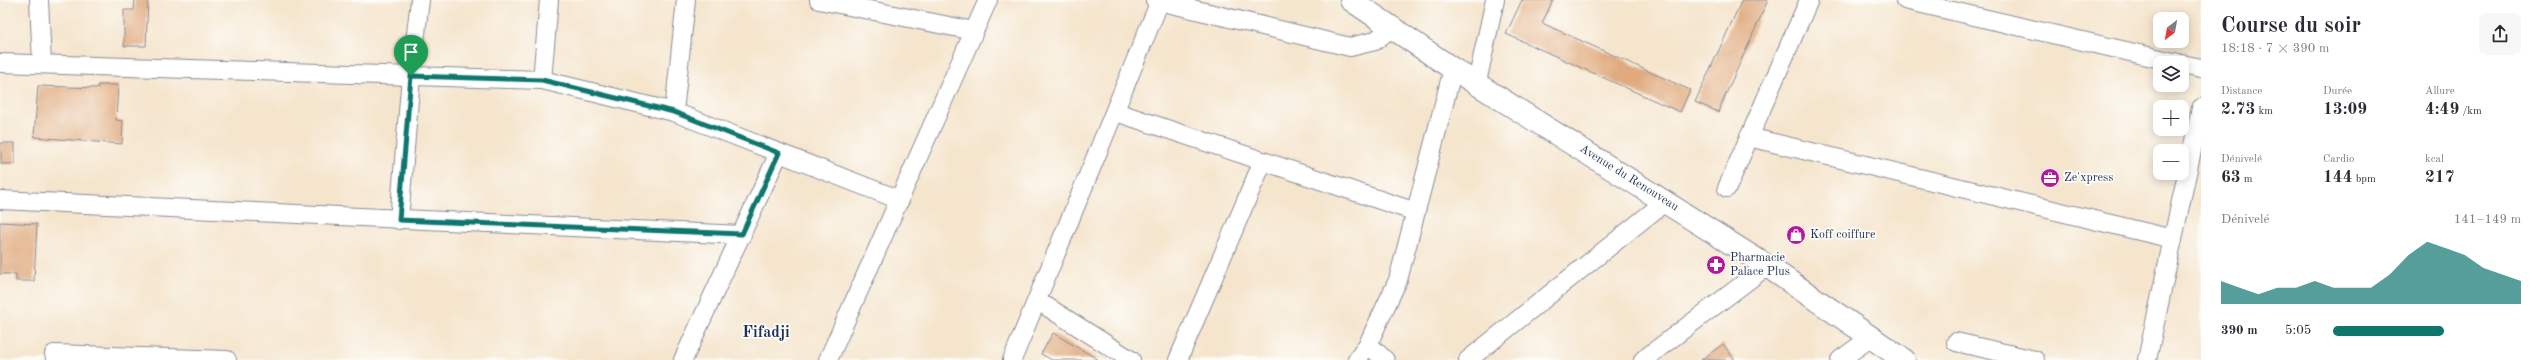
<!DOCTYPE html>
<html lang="fr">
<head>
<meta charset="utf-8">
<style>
  body { margin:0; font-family:"Old Standard TT",serif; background:#f7f7f7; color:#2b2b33; height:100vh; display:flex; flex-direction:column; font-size:15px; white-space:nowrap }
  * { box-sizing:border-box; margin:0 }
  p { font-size:13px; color:#7c7c81 }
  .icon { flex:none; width:22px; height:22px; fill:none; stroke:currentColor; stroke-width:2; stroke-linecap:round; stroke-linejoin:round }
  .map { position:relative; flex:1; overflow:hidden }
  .sheet { display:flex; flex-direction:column; background:#fff; width:340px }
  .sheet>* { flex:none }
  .needle { width:26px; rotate:211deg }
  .buttons { position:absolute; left:2153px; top:12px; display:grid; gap:8px }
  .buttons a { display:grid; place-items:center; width:36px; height:36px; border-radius:8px; background:#fff; box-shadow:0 2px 10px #0003; font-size:20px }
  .pin { position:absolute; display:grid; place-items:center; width:34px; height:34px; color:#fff; margin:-41px -17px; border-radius:50% 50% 50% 0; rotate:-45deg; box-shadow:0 0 4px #0007 }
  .pin .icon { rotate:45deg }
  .round { display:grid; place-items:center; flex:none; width:42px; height:42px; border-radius:8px; background:#f7f7f7 }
  .summary { display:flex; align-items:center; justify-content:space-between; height:68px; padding:0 20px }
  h1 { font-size:22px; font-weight:700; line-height:30px }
  .figures { display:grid; grid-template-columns:repeat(3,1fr); gap:6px; height:68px; padding:4px 20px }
  .figures div { display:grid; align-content:center }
  .figures b { font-size:17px; font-weight:700 }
  .figures small { font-size:11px; font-weight:400 }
  .figures p { font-size:11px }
  .chart { height:112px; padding:8px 20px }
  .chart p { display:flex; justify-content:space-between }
  .chart svg { width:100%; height:72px; margin-top:4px; fill:#0f766e; opacity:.7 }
  ul { padding:0 20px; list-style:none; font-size:13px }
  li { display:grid; grid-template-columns:64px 48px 1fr; align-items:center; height:30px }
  li i { height:10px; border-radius:5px; background:#0f766e }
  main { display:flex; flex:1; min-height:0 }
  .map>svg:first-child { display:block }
</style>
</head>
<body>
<main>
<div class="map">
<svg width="2201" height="360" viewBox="0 0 2201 360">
  <rect width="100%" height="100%" fill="#fdfcf7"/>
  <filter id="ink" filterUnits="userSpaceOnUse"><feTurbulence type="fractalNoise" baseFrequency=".025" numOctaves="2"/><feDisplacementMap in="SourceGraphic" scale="8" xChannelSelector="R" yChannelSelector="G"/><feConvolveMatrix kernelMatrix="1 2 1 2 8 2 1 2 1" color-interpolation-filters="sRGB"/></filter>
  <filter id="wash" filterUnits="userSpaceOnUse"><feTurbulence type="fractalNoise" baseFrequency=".012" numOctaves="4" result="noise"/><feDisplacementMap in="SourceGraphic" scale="16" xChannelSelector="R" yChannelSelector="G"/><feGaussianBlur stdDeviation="0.9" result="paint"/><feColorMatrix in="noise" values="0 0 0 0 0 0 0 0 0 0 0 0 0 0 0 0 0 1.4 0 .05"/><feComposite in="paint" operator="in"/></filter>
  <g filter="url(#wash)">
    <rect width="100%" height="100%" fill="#f5e5cd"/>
    <g id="blocks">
      <!-- building -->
      <g fill="#e0aa7e">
        <path d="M135 0H148L146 46H124V10H134Z"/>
        <path d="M1522 0H1553L1542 23 1690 90 1680 112 1506 34Z"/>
        <path d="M1742 0H1768L1718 112 1695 102Z"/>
        <path d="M98 85H118L116 120 123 121 122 144 34 137 38 86 98 88Z"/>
        <rect x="1" y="143" width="14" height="21"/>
        <path d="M0 222 37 224 34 281H16V274H0Z"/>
        <path d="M1053 333 1099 360H1052L1041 354Z"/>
        <path d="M1723 344 1735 360H1701Z"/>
      </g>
    </g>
  </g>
  <g filter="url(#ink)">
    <use href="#blocks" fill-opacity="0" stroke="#888a96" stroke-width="1"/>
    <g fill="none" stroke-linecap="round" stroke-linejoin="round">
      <defs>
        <g id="minor">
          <path d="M39 0 42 64"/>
          <path d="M819 0 974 31"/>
          <path d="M1155 0 1350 47 1375 41 1391 28"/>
          <path d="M1905 0 2178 63"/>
          <path d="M0 63 542 80 674 112 900 200"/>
          <path d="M2182 64 2201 68"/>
          <path d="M542 80 549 0"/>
          <path d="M1477 82 1495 0"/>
          <path d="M674 112 686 0"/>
          <path d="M1116 112 1416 212"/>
          <path d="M1749 137 2173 239"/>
          <path d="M1727 188 1809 0"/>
          <path d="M0 200 742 235"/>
          <path d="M399 220 411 76 420 0"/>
          <path d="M1038 301 1131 360"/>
          <path d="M1956 342 2035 360"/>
          <path d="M1368 344 1385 360"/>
          <path d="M54 354 227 360"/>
          <path d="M683 360 779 153"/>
          <path d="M828 360 988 0"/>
          <path d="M1012 360 1160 1"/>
          <path d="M1178 360 1263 161"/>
          <path d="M1357 360 1368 344 1398 280 1453 69"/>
          <path d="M1468 360 1666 201"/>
          <path d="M1643 360 1767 266"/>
          <path d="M1840 360 1870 338"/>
          <path d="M2147 360 2201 108"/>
        </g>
        <path id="secondary" d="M1351 0 1453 69 1767 266 1904 360"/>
      </defs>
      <!-- minor casing -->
      <use href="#minor" stroke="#888a96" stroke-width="20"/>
      <!-- secondary casing -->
      <use href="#secondary" stroke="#888a96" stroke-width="24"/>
      <!-- minor -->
      <use href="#minor" stroke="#fff" stroke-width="18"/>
      <!-- secondary -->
      <use href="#secondary" stroke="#fff" stroke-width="22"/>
    </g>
  </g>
  <g fill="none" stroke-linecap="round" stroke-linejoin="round" filter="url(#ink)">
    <defs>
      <path id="route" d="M411 76 542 80 674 112 779 153 742 234 399 220Z"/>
    </defs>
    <!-- route casing -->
    <use href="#route" stroke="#fff" stroke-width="8"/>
    <!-- route -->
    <use href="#route" stroke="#0f766e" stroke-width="5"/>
  </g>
  <!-- icons -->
  <defs>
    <symbol id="office-disc" viewBox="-11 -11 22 22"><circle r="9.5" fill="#b5179e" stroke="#fdfcf7"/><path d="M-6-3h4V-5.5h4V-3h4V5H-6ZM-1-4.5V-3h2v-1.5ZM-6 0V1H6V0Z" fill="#fff"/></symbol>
    <symbol id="shop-disc" viewBox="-11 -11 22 22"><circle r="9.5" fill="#b5179e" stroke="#fdfcf7"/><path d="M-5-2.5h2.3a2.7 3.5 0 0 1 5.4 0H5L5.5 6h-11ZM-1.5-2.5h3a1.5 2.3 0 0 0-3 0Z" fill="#fff"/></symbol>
    <symbol id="pharmacy-disc" viewBox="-11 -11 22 22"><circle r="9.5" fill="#b5179e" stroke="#fdfcf7"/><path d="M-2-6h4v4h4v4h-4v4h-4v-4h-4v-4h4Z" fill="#fff"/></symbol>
  </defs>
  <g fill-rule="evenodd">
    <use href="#office-disc" x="2039" y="167" width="22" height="22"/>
    <use href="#shop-disc" x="1785" y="224" width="22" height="22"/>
    <use href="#pharmacy-disc" x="1705" y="254" width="22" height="22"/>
  </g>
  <g text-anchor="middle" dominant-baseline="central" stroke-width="3.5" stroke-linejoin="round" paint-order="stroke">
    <!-- street labels -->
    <g font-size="12" fill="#1b2f5e" stroke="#fdfcf7">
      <text transform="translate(1629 178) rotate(32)">Avenue du Renouveau</text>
    </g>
    <!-- poi labels -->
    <g font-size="12" fill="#1b2f5e" stroke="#fdfcf7" text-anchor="start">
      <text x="2064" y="178">Ze'xpress</text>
      <text x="1810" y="235">Koff coiffure</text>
      <text x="1730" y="258">Pharmacie<tspan x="1730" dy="14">Palace Plus</tspan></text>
    </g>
    <!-- district labels -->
    <g font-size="16" font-weight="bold" fill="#1b2f5e" stroke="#fdfcf7">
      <text x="766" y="333">Fifadji</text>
    </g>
  </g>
</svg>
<div class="buttons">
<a><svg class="needle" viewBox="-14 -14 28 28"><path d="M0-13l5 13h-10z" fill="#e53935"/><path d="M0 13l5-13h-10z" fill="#7c7c81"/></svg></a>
<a><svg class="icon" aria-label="layers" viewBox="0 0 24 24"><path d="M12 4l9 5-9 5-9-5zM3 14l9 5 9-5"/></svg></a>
<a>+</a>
<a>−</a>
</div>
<div class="pin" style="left:411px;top:76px;background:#1e9e55"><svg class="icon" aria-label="arrive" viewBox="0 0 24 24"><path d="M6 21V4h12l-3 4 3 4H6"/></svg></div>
</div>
<section class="sheet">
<div class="summary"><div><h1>Course du soir</h1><p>18:18 · 7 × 390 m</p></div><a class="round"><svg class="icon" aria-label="share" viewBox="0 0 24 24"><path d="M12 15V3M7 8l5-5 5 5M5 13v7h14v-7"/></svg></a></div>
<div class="figures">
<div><p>Distance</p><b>2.73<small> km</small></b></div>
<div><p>Durée</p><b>13:09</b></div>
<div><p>Allure</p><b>4:49<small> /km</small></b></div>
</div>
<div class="figures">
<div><p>Dénivelé</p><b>63<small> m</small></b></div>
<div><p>Cardio</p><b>144<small> bpm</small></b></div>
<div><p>kcal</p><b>217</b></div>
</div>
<div class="chart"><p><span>Dénivelé</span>141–149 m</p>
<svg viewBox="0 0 160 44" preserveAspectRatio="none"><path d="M0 44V30L10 34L20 38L30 34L40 34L50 30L60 34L70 34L80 34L90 26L100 14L110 6L120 10L130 14L140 22L150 26L160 30V44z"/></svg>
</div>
<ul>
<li><b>390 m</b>5:05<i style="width:59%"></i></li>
</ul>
</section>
</main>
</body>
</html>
